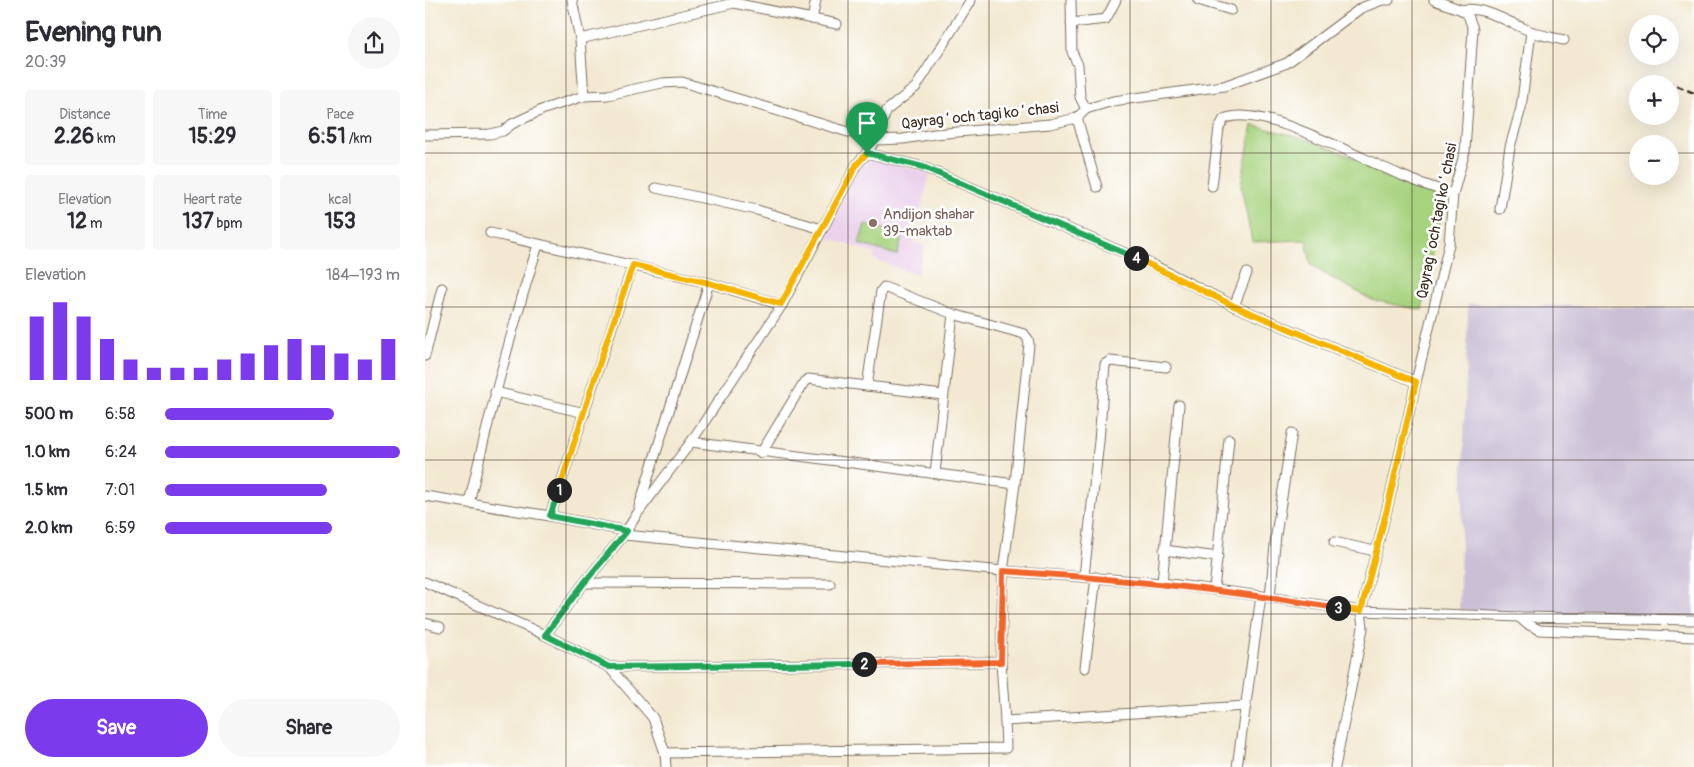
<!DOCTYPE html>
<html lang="en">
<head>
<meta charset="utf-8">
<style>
  body { margin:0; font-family:Pangolin,sans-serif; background:#f7f7f7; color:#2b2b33; height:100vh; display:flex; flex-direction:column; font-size:19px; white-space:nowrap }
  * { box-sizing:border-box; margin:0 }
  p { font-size:16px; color:#7c7c81 }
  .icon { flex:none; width:28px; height:28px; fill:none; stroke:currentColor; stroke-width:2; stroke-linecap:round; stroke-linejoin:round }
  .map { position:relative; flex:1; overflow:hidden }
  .panel { display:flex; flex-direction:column; background:#fff; width:425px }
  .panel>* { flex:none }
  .fabs { position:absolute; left:1204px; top:15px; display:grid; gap:10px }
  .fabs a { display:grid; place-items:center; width:50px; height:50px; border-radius:50%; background:#fff; box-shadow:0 5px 20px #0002; font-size:25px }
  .pin { position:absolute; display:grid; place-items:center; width:42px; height:42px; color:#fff; margin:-51px -21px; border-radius:50% 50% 50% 0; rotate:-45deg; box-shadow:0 0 5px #0007 }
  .pin .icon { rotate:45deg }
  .km { position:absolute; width:25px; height:25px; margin:-12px; border-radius:50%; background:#222; color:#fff; font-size:14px; line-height:25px; text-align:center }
  .round { display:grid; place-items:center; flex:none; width:52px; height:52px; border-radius:26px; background:#f7f7f7 }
  .overview { display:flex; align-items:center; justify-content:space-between; height:85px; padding:0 25px }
  h1 { font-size:28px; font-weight:700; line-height:38px }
  .metrics { display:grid; grid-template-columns:repeat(3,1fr); gap:8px; height:85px; padding:5px 25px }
  .metrics div { display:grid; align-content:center; border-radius:5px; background:#f7f7f7; text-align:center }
  .metrics b { font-size:21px; font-weight:700 }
  .metrics small { font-size:14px; font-weight:400 }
  .metrics p { font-size:14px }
  .chart { height:140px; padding:10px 25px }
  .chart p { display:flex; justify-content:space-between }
  .chart svg { width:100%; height:90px; margin-top:5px; stroke:#7c3aed; stroke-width:6 }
  .primary-button { display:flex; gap:10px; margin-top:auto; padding:10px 25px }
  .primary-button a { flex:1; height:58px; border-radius:30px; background:#7c3aed; color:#fff; font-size:20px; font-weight:700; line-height:58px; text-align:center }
  .primary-button a+a { background:#f7f7f7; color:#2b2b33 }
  ul { padding:0 25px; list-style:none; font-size:16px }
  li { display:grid; grid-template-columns:80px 60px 1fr; align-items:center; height:38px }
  li i { height:12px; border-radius:6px; background:#7c3aed }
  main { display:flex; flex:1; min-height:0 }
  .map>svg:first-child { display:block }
</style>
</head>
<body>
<main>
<section class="panel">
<div class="overview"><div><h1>Evening run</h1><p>20:39</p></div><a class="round"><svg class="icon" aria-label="share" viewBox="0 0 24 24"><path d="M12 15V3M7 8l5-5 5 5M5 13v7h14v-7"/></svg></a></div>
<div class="metrics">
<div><p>Distance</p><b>2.26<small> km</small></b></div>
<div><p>Time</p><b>15:29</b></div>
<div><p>Pace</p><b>6:51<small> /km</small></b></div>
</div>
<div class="metrics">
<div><p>Elevation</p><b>12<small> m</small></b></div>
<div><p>Heart rate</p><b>137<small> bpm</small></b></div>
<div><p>kcal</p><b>153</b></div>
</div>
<div class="chart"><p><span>Elevation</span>184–193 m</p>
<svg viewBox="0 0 160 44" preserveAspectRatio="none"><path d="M5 44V13M15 44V6M25 44V13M35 44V24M45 44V34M55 44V38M65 44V38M75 44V38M85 44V34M95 44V31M105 44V27M115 44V24M125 44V27M135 44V31M145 44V34M155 44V24"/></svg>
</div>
<ul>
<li><b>500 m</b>6:58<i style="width:72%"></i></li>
<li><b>1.0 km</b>6:24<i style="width:100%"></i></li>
<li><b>1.5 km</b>7:01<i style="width:69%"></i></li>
<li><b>2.0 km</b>6:59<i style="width:71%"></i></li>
</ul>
<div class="primary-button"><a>Save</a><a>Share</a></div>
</section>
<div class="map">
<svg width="1269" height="767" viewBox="0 0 1269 767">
  <rect width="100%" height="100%" fill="#fff"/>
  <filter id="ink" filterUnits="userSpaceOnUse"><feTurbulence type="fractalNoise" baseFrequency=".02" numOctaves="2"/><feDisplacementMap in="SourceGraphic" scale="10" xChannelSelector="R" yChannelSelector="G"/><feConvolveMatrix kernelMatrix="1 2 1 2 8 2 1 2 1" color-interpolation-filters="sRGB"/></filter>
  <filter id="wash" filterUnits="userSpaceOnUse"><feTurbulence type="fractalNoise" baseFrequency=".0096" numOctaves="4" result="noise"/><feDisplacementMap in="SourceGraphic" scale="20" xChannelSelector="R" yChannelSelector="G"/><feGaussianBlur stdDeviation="1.12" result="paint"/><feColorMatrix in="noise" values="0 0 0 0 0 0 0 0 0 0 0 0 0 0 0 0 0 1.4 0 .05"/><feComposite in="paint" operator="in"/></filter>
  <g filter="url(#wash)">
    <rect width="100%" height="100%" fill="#f3e9d2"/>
    <!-- built -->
    <path fill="#ebd1eb" d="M440 157 505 173 495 213 491 212 485 233 490 234 488 242 500 247 492 275 448 259 450 254 401 237 432 168Z"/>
    <!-- industrial -->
    <path fill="#cbbfd5" d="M1043 304 1269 308V624L1034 610Z"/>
    <!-- green -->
    <g fill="#a7d37f" stroke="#717e4e">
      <path d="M827 125 875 137 921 154 977 181 1019 196 997 310 947 300 898 273 886 264 881 240 827 242 816 186Z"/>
      <path d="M440 224 478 235 472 255 434 244Z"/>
    </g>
  </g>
  <g filter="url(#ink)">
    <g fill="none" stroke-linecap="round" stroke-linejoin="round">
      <defs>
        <g id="street">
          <path d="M147 0 155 39 159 96"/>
          <path d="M646 0 647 52 653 65 655 97 661 109"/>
          <path d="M773 0 806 10"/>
          <path d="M1037 10C1059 5 1087 25 1108 32 1118 36 1129 38 1139 40"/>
          <path d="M387 19 391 0"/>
          <path d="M646 23 681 19 691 0"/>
          <path d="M155 39 309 3 412 24"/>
          <path d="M652 118 672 187"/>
          <path d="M0 135 65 134 78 131 87 124 119 109 159 96 183 95 237 83 257 82 450 140 478 139 510 134 625 124 652 118 661 109 688 101 799 86 862 63 936 8 957 0H964"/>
          <path d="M442 153 498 167 726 264 809 306 991 382 1024 244 1028 194 1040 151 1048 29 1043 15 1037 10 1009 0"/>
          <path d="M787 186 794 128 799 119C835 102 934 158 971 173 989 181 1009 188 1028 194"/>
          <path d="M231 188 332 210 397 229"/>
          <path d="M1075 209 1085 147 1096 108 1106 32"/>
          <path d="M65 233 284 283 357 305"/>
          <path d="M809 306 822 273"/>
          <path d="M0 356 17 288"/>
          <path d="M442 386 456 291 459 287 528 314 599 334 603 339 604 344 590 484"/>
          <path d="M70 392 160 413"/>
          <path d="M266 442 590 484 578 571 576 662 580 721"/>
          <path d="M336 453 379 382 383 379 518 395"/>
          <path d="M510 473 528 314"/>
          <path d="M0 496 125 516 202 531"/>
          <path d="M44 503C64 416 86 330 113 245"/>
          <path d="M214 507 284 283"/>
          <path d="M125 516C153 433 179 348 208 265"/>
          <path d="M199 535 578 571 737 583 836 596 936 611 1094 617 1269 620"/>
          <path d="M909 542 950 551"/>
          <path d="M739 550 793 557"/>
          <path d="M659 576 674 441 680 364 685 361 741 367"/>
          <path d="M0 582 120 635 184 667 228 718 240 753 241 767"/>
          <path d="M159 583 405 584"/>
          <path d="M737 583 754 405"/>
          <path d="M789 590 804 439"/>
          <path d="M845 597 851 535 867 433"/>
          <path d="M1094 617 1102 624 1115 630 1269 637"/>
          <path d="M0 623 15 627"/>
          <path d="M120 635 159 583 199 535 212 514 266 442 357 305 432 164 442 153 450 140 462 110 491 87 544 3 545 0"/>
          <path d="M184 667 576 662"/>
          <path d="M660 668 671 577"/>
          <path d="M240 753 581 748 580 721 821 706"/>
          <path d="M812 767 836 596"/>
          <path d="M910 767 938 628 936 611 963 505 991 382"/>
        </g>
      </defs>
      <!-- street casing -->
      <use href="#street" stroke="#7b6d5d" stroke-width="11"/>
      <!-- street -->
      <use href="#street" stroke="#fff" stroke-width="9"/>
      <!-- rail -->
      <path stroke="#3b2a1e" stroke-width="2.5" stroke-dasharray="8 4" stroke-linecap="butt" d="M1229 76 1269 93"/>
    </g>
  </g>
  <g fill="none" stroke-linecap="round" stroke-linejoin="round" filter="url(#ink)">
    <defs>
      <path id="split-1" d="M134 490 182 340 208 265 284 283 356 304 432 164 442 153"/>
      <path id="split-2" d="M134 490 125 516 202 531 159 583 120 635 184 667 439 664"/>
      <path id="split-3" d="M439 664 576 662 578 571C691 578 802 590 913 608"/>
      <path id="split-4" d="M711 258 809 306 991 382 963 505 936 611 913 608"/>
      <path id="split-5" d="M442 153 498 167 711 258"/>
    </defs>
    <!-- split-1 casing -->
    <use href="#split-1" stroke="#fff" stroke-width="10"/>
    <!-- split-2 casing -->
    <use href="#split-2" stroke="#fff" stroke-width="10"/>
    <!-- split-3 casing -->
    <use href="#split-3" stroke="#fff" stroke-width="10"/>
    <!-- split-4 casing -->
    <use href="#split-4" stroke="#fff" stroke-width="10"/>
    <!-- split-5 casing -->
    <use href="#split-5" stroke="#fff" stroke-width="10"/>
    <!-- split-1 -->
    <use href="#split-1" stroke="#f5b400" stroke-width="6"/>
    <!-- split-2 -->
    <use href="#split-2" stroke="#22a559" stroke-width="6"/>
    <!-- split-3 -->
    <use href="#split-3" stroke="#f0652b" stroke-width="6"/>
    <!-- split-4 -->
    <use href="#split-4" stroke="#f5b400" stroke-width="6"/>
    <!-- split-5 -->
    <use href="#split-5" stroke="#22a559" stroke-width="6"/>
  </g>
  <!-- grid -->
  <path fill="none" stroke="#3b2a1e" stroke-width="1" stroke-opacity="0.55" d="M141 0V767M282 0V767M423 0V767M564 0V767M705 0V767M846 0V767M987 0V767M1128 0V767M0 153H1212M1245 153H1269M0 307H1269M0 460H1269M0 614H1269"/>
  <!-- markers -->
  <circle fill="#8d6e63" stroke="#fff" stroke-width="2" cx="448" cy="223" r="5"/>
  <g text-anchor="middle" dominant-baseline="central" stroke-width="5" stroke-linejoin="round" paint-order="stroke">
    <!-- street labels -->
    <g font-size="15" fill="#3b2a1e" stroke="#fff">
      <text transform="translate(555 116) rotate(-6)">Qayragʻoch tagi koʻchasi</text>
      <text transform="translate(1012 221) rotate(-79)">Qayragʻoch tagi koʻchasi</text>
    </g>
    <!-- education labels -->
    <g font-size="15" fill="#785e54" stroke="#fff" text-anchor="start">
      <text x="458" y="214">Andijon shahar<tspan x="458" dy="17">39-maktab</tspan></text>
    </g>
  </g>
</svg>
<div class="fabs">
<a><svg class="icon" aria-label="locate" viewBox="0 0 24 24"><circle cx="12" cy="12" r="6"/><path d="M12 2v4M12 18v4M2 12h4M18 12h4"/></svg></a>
<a>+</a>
<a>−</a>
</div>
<div class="pin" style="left:442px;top:153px;background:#1e9e55"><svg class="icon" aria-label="arrive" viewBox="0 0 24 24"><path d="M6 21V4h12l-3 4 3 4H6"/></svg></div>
<b class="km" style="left:134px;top:490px">1</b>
<b class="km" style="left:439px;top:664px">2</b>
<b class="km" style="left:913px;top:608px">3</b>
<b class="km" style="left:711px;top:258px">4</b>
</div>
</main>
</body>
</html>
